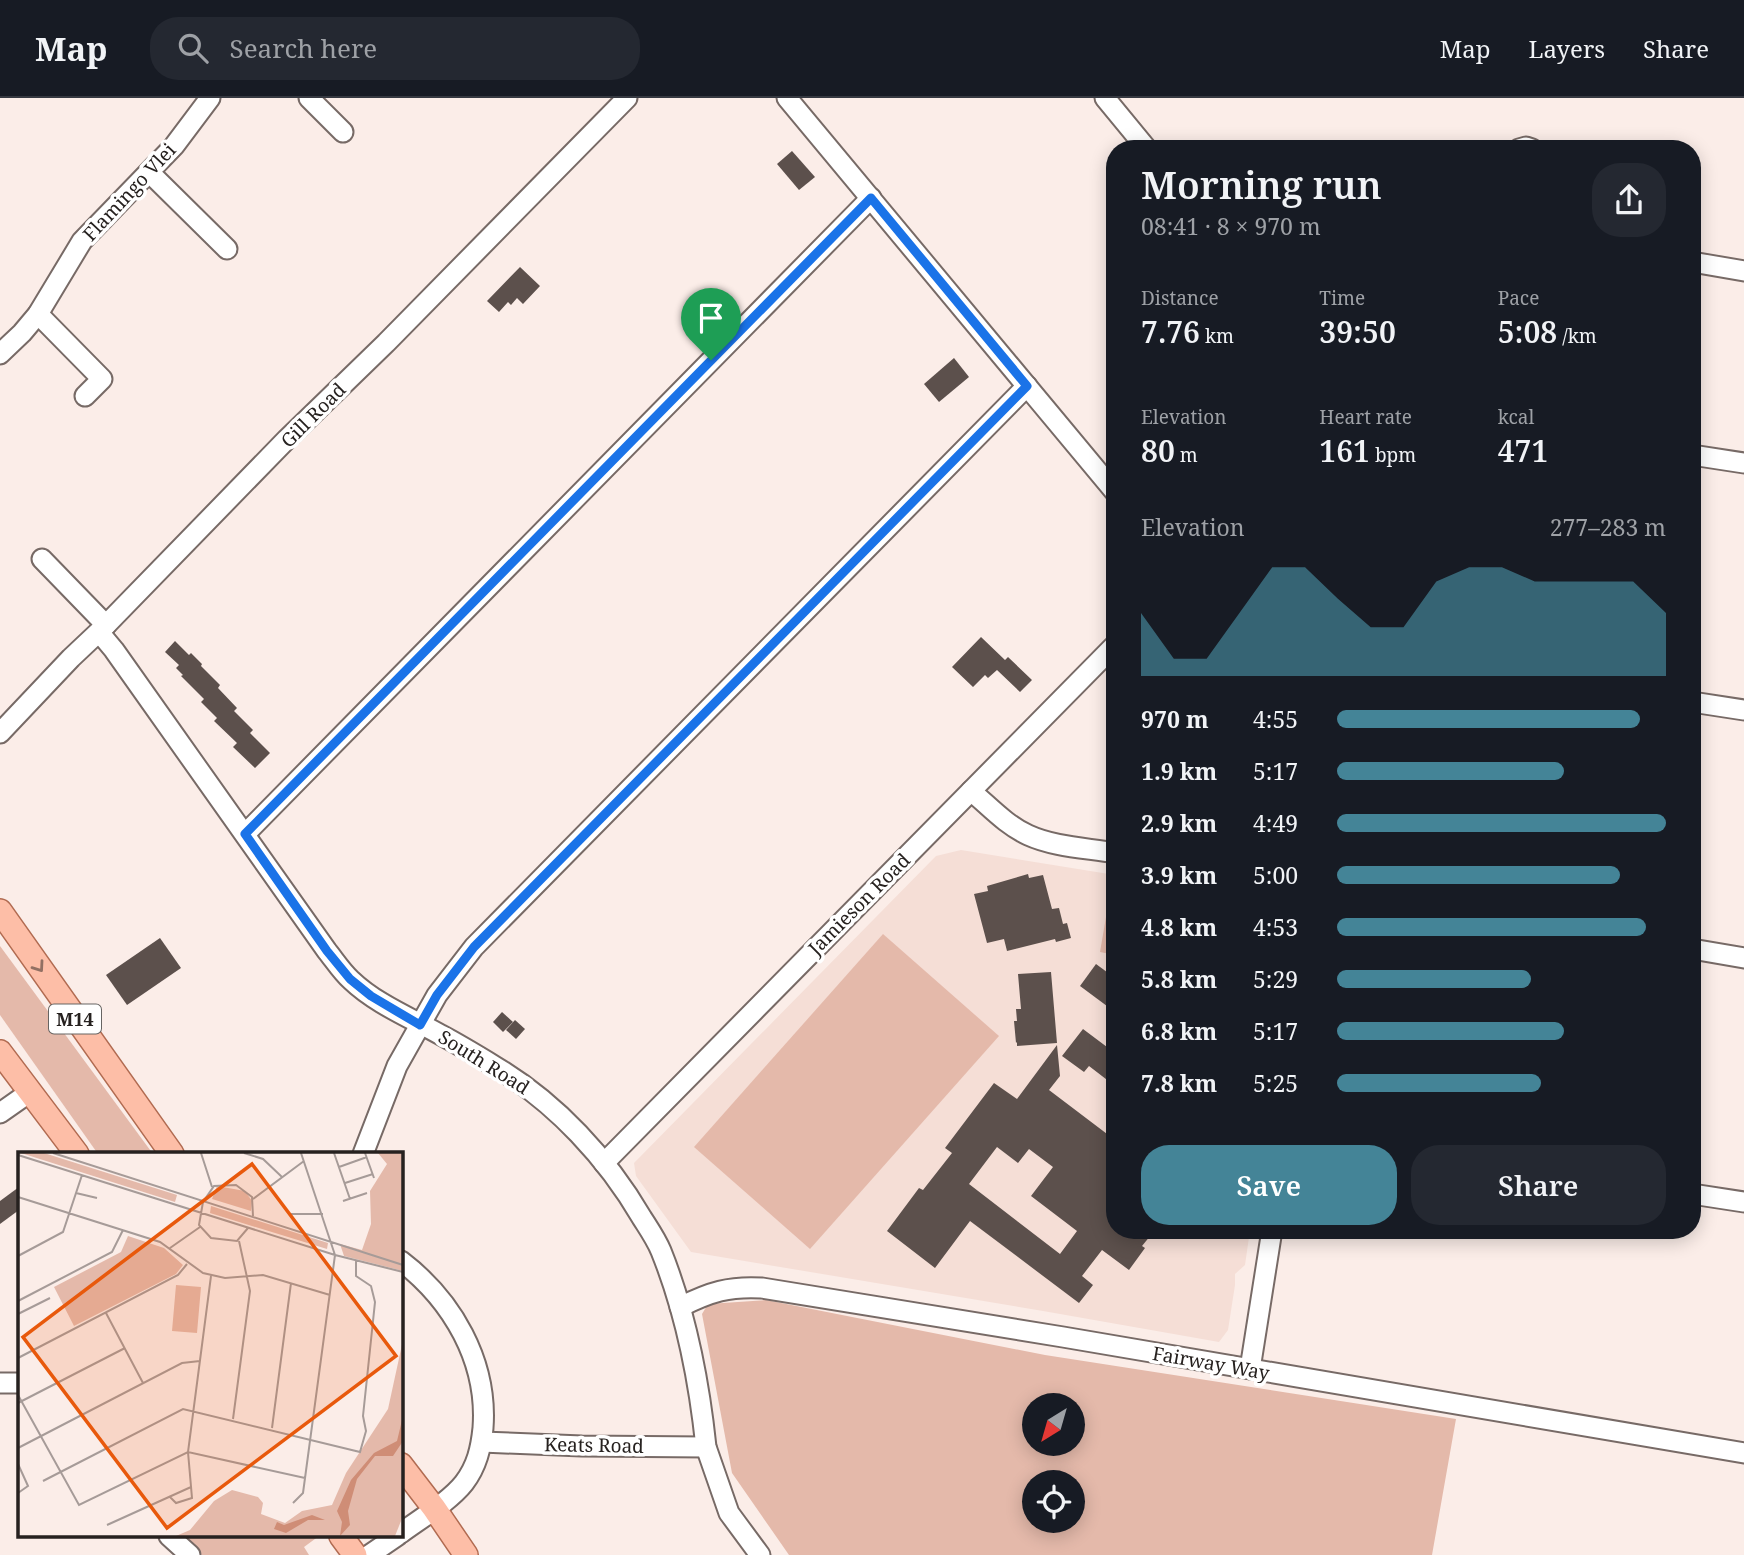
<!DOCTYPE html>
<html lang="en">
<head>
<meta charset="utf-8">
<style>
  body { margin:0; font-family:"Noto Serif",serif; background:#242831; color:#f1f3f6; height:100vh; display:flex; flex-direction:column; font-size:26px; white-space:nowrap }
  * { box-sizing:border-box; margin:0 }
  p { font-size:23px; color:#9ea1a6 }
  .icon { flex:none; width:38px; height:38px; fill:none; stroke:currentColor; stroke-width:2; stroke-linecap:round; stroke-linejoin:round }
  .map { position:relative; flex:1; overflow:hidden }
  .drawer { position:absolute; left:1106px; top:42px; width:595px; height:1099px; display:flex; flex-direction:column; background:#171b24; border-radius:28px; box-shadow:0 4px 18px #0003 }
  .drawer>* { flex:none }
  .needle { width:46px; rotate:217deg }
  .buttons { position:absolute; left:1022px; top:1295px; display:grid; gap:14px }
  .buttons a { display:grid; place-items:center; width:63px; height:63px; border-radius:50%; background:#171b24; box-shadow:0 4px 18px #0003; font-size:35px }
  .pin { position:absolute; display:grid; place-items:center; width:60px; height:60px; color:#fff; margin:-72px -30px; border-radius:50% 50% 50% 0; rotate:-45deg; box-shadow:0 0 7px #0007 }
  .pin .icon { rotate:45deg }
  .round { display:grid; place-items:center; flex:none; width:74px; height:74px; border-radius:28px; background:#242831 }
  .headline { display:flex; align-items:center; justify-content:space-between; height:119px; padding:0 35px }
  h1 { font-size:38px; font-weight:600; line-height:52px }
  .stats { display:grid; grid-template-columns:repeat(3,1fr); gap:10px; height:119px; padding:7px 35px }
  .stats div { display:grid; align-content:center }
  .stats b { font-size:30px; font-weight:600 }
  .stats small { font-size:19px; font-weight:400 }
  .stats p { font-size:19px }
  .chart { height:196px; padding:14px 35px }
  .chart p { display:flex; justify-content:space-between }
  .chart svg { width:100%; height:126px; margin-top:7px; fill:#448497; opacity:.7 }
  .button { display:flex; gap:14px; margin-top:auto; padding:14px 35px }
  .button a { flex:1; height:80px; border-radius:28px; background:#448497; color:#fff; font-size:28px; font-weight:600; line-height:80px; text-align:center }
  .button a+a { background:#242831; color:#f1f3f6 }
  ul { padding:0 35px; list-style:none; font-size:23px }
  li { display:grid; grid-template-columns:112px 84px 1fr; align-items:center; height:52px }
  li i { height:18px; border-radius:9px; background:#448497 }
  header { display:flex; align-items:center; gap:42px; box-sizing:border-box; height:98px; padding:0 35px; background:#171b24; border-bottom:2px solid #363941 }
  header strong { font-size:33px }
  nav { display:flex; gap:38px; margin-inline-start:auto; font-size:24px }
  .search { width:490px; height:63px; background:#242831; display:flex; align-items:center; gap:18px; box-sizing:border-box; padding:0 24px; border-radius:28px; color:#9ea1a6; font-size:26px }
  .map>svg:first-child { display:block }
</style>
</head>
<body>
<header>
<strong>Map</strong>
<div class="search"><svg class="icon" aria-label="search" viewBox="0 0 24 24"><circle cx="10" cy="10" r="6"/><path d="M15 15l6 6"/></svg>Search here</div>
<nav><a>Map</a><a>Layers</a><a>Share</a></nav>
</header>
<div class="map">
<svg width="1744" height="1457" viewBox="0 0 1744 1457">
  <rect width="100%" height="100%" fill="#fbede8"/>
  <!-- built -->
  <path fill="#f5ded6" d="M961 752 1115 777V1132H1250L1245 1167 1235 1176V1187L1228 1232 1219 1244 1043 1213 691 1154 636 1078 634 1065 936 758Z"/>
  <!-- green -->
  <g fill="#e4b9aa" fill-rule="evenodd">
    <path d="M1112 784H1115V857L1100 854Z"/>
    <path d="M883 836 999 938 810 1151 694 1049Z"/>
    <path d="M0 848 153 1056H98L0 917Z"/>
    <path d="M766 1202 1045 1257 1456 1321 1432 1457H789L732 1375 702 1216 708 1206ZM1034 1307H1073V1346H1034ZM1034 1384H1073V1423H1034Z"/>
    <path d="M180 1438H319L304 1449 309 1457H202Z"/>
  </g>
  <!-- building -->
  <g fill="#5c504c" fill-rule="evenodd">
    <path d="M792 53 815 79 799 92 777 66Z"/>
    <path d="M520 169 540 188 523 206 517 200 511 207 508 204 499 214 487 203Z"/>
    <path d="M954 260 969 279 939 304 924 286Z"/>
    <path d="M981 539 1005 562 1008 559 1032 582 1020 594 997 572 988 580 985 577 973 589 952 569Z"/>
    <path d="M175 543 189 557 191 555 202 566 201 568 220 587 218 590 237 610 234 613 253 632 250 635 270 655 255 670 233 649 237 645 214 623 217 620 201 604 204 601 181 578 183 577 176 570 179 567 165 554Z"/>
    <path d="M1028 776 1029 780 1043 777 1052 811 1059 810 1063 826 1067 825 1071 840 1056 844 1055 841 1007 853 1004 841 987 845 974 796 988 793 987 788Z"/>
    <path d="M160 840 181 870 127 907 106 877Z"/>
    <path d="M1096 866 1115 880V914L1080 888Z"/>
    <path d="M1051 874 1057 945 1017 948V944L1016 945 1014 923H1017L1016 911H1021L1018 876Z"/>
    <path d="M502 914 513 924 503 934 493 924Z"/>
    <path d="M515 922 525 931 516 941 506 932Z"/>
    <path d="M1083 931 1115 955V988L1089 968 1084 974 1062 958Z"/>
    <path d="M1057 947 1060 978 1049 992 1115 1042V1132H1155L1142 1148 1145 1150 1129 1172 1102 1152 1082 1178 1093 1187 1079 1205 970 1123 935 1170 887 1133 919 1090 923 1092 952 1055 945 1050 994 985 1017 1001ZM997 1049 1018 1065 1029 1051 1053 1069 1031 1098 1077 1133 1060 1156 969 1086Z"/>
    <path d="M19 1089V1112L0 1126V1103Z"/>
  </g>
  <g fill="none" stroke-linecap="round" stroke-linejoin="round">
    <defs>
      <g id="minor">
        <path d="M309 0 343 34"/>
        <path d="M787 0 1115 394"/>
        <path d="M1105 0 1147 51"/>
        <path d="M1519 51 1526 49 1532 51"/>
        <path d="M149 74 227 151"/>
        <path d="M1692 164 1744 173"/>
        <path d="M38 216 102 281 85 298"/>
        <path d="M0 256 22 235 38 216 82 143 174 48 210 0"/>
        <path d="M1692 357 1744 365"/>
        <path d="M42 461 106 527"/>
        <path d="M99 534 114 552 327 853C335 863 342 874 351 882 376 906 411 920 441 937 460 947 478 958 496 969 556 1005 607 1060 642 1120 649 1131 656 1141 661 1153 686 1215 699 1282 706 1349L729 1415 760 1457"/>
        <path d="M1692 604 1744 612"/>
        <path d="M0 635 71 560 106 527 287 341 386 245 627 0"/>
        <path d="M971 693C989 708 1006 727 1028 737 1054 749 1087 750 1115 755"/>
        <path d="M245 736 871 100"/>
        <path d="M1692 851 1744 860"/>
        <path d="M0 1015 30 994"/>
        <path d="M363 1056 397 968 437 897 474 849 1027 288"/>
        <path d="M604 1065 1115 547"/>
        <path d="M1692 1096 1744 1104"/>
        <path d="M401 1163C452 1202 488 1263 483 1330 481 1350 477 1368 464 1385 450 1403 420 1421 401 1435"/>
        <path d="M680 1209C710 1194 729 1188 762 1190L1063 1239 1744 1355"/>
        <path d="M1250 1271 1272 1132"/>
        <path d="M0 1285H19"/>
        <path d="M482 1344 582 1348 706 1349"/>
        <path d="M169 1438 190 1457"/>
        <path d="M369 1457 397 1438"/>
      </g>
      <g id="major">
        <path d="M0 813 172 1056"/>
        <path d="M0 954 77 1056"/>
        <path d="M401 1367 434 1410 466 1457"/>
        <path d="M341 1438 355 1457"/>
      </g>
    </defs>
    <!-- minor casing -->
    <use href="#minor" stroke="#776a66" stroke-width="23"/>
    <!-- major casing -->
    <use href="#major" stroke="#b16b51" stroke-width="26"/>
    <!-- minor -->
    <use href="#minor" stroke="#fff" stroke-width="19"/>
    <!-- major -->
    <use href="#major" stroke="#fdbea7" stroke-width="23"/>
  </g>
  <!-- one-way arrows -->
  <defs><path id="oneway-chevron" d="M-2-3.5L2.5 0L-2 3.5" fill="none" stroke-width="1.6" stroke-linecap="round" stroke-linejoin="round" transform="scale(1.75)"/></defs>
  <use stroke="#927063" href="#oneway-chevron" transform="translate(39 869) rotate(55)"/>
  <g fill="none" stroke-linecap="round" stroke-linejoin="round">
    <defs>
      <path id="route" d="M871 100 1027 288 474 849 437 897 420 927 371 898 350 881 327 853 245 736Z"/>
    </defs>
    <!-- route casing -->
    <use href="#route" stroke="#fff" stroke-width="14"/>
    <!-- route -->
    <use href="#route" stroke="#1a73e8" stroke-width="9"/>
  </g>
  <g text-anchor="middle" dominant-baseline="central" stroke-width="7" stroke-linejoin="round" paint-order="stroke">
    <!-- shield labels -->
    <rect fill="#fff" stroke="#676462" stroke-width="2" x="49" y="906.5" width="52" height="29" rx="5"/>
    <g font-size="18" font-weight="bold" fill="#26211f">
      <text x="75" y="921">M14</text>
    </g>
    <!-- street labels -->
    <g font-size="19" fill="#26211f" stroke="#fff">
      <text transform="translate(129 94) rotate(-47)">Flamingo Vlei</text>
      <text transform="translate(313 317) rotate(-45)">Gill Road</text>
      <text transform="translate(859 806) rotate(-45)">Jamieson Road</text>
      <text transform="translate(484 964) rotate(32)">South Road</text>
      <text transform="translate(1211 1265) rotate(10)">Fairway Way</text>
      <text transform="translate(594 1347) rotate(1)">Keats Road</text>
    </g>
  </g>
  <!-- overview -->
  <g transform="translate(18 1054)">
    <rect width="385" height="385" fill="#fbede8"/>
    <path d="M3 1H26L159 43 157 50ZM360 1H385V119L326 104 322 92 344 98 353 72 352 39 369 12ZM199 34 227 39 234 49 233 59 194 47ZM193 54 310 91 309 97 192 61ZM110 84 146 96 165 113 158 122 56 174 36 135 103 100ZM158 133 183 135 179 181 154 179ZM385 188V364L377 384H158L172 378 196 349 214 338 240 345 245 351 243 362 267 371 284 359 314 353 328 321 370 257Z" fill="#e4b9aa"/>
    <path d="M385 264V289L375 304H357L339 327 330 359 332 373 322 384 324 370 319 359 333 328 356 301 379 289ZM294 363 307 368H290L268 381 256 377 259 370 266 373Z" fill="#cf8d76"/>
    <path fill="none" stroke="#a69b98" stroke-width="2" d="M35 1 385 113M183 1 194 35M226 1 245 7 264 25M316 1 332 47M347 1 356 26M0 3 317 103 385 120M321 15 349 5M327 31 355 22M58 41 79 46M0 45 142 90 185 121 207 126 245 123 312 143M235 47 286 9M325 49 349 41M273 62H305M230 76 219 89 193 86 181 73 185 50 196 34 218 33 234 45 235 64M152 96 182 75M0 104 45 80 64 23M0 149 94 100 105 78M88 161 125 231M0 162 32 146M0 206 160 123 169 112M0 243 61 353 170 300 287 326M0 251 107 196M215 267 232 139 221 89M254 276 273 131M0 296 164 211 182 209M0 312 10 334 0 341M25 329 165 257 342 300 348 279 345 264 357 150 353 134 338 124V109M151 344 158 351 174 346 170 300 193 124M275 351 285 341 317 103 283 1M89 373 173 335"/>
    <path fill="#e8590c" fill-opacity="0.15" stroke="#e8590c" stroke-width="3.5" d="M234 12 378 204 149 376 5 185Z"/>
    <rect width="385" height="385" fill="none" stroke="#26211f" stroke-width="3.5"/>
  </g>
</svg>
<div class="buttons">
<a><svg class="needle" viewBox="-14 -14 28 28"><path d="M0-13l5 13h-10z" fill="#e53935"/><path d="M0 13l5-13h-10z" fill="#9ea1a6"/></svg></a>
<a><svg class="icon" aria-label="locate" viewBox="0 0 24 24"><circle cx="12" cy="12" r="6"/><path d="M12 2v4M12 18v4M2 12h4M18 12h4"/></svg></a>
</div>
<div class="pin" style="left:711px;top:262px;background:#1e9e55"><svg class="icon" aria-label="arrive" viewBox="0 0 24 24"><path d="M6 21V4h12l-3 4 3 4H6"/></svg></div>
<section class="drawer">
<div class="headline"><div><h1>Morning run</h1><p>08:41 · 8 × 970 m</p></div><a class="round"><svg class="icon" aria-label="share" viewBox="0 0 24 24"><path d="M12 15V3M7 8l5-5 5 5M5 13v7h14v-7"/></svg></a></div>
<div class="stats">
<div><p>Distance</p><b>7.76<small> km</small></b></div>
<div><p>Time</p><b>39:50</b></div>
<div><p>Pace</p><b>5:08<small> /km</small></b></div>
</div>
<div class="stats">
<div><p>Elevation</p><b>80<small> m</small></b></div>
<div><p>Heart rate</p><b>161<small> bpm</small></b></div>
<div><p>kcal</p><b>471</b></div>
</div>
<div class="chart"><p><span>Elevation</span>277–283 m</p>
<svg viewBox="0 0 160 44" preserveAspectRatio="none"><path d="M0 44V22L10 38L20 38L30 22L40 6L50 6L60 17L70 27L80 27L90 11L100 6L110 6L120 11L130 11L140 11L150 11L160 22V44z"/></svg>
</div>
<ul>
<li><b>970 m</b>4:55<i style="width:92%"></i></li>
<li><b>1.9 km</b>5:17<i style="width:69%"></i></li>
<li><b>2.9 km</b>4:49<i style="width:100%"></i></li>
<li><b>3.9 km</b>5:00<i style="width:86%"></i></li>
<li><b>4.8 km</b>4:53<i style="width:94%"></i></li>
<li><b>5.8 km</b>5:29<i style="width:59%"></i></li>
<li><b>6.8 km</b>5:17<i style="width:69%"></i></li>
<li><b>7.8 km</b>5:25<i style="width:62%"></i></li>
</ul>
<div class="button"><a>Save</a><a>Share</a></div>
</section>
</div>
</body>
</html>
